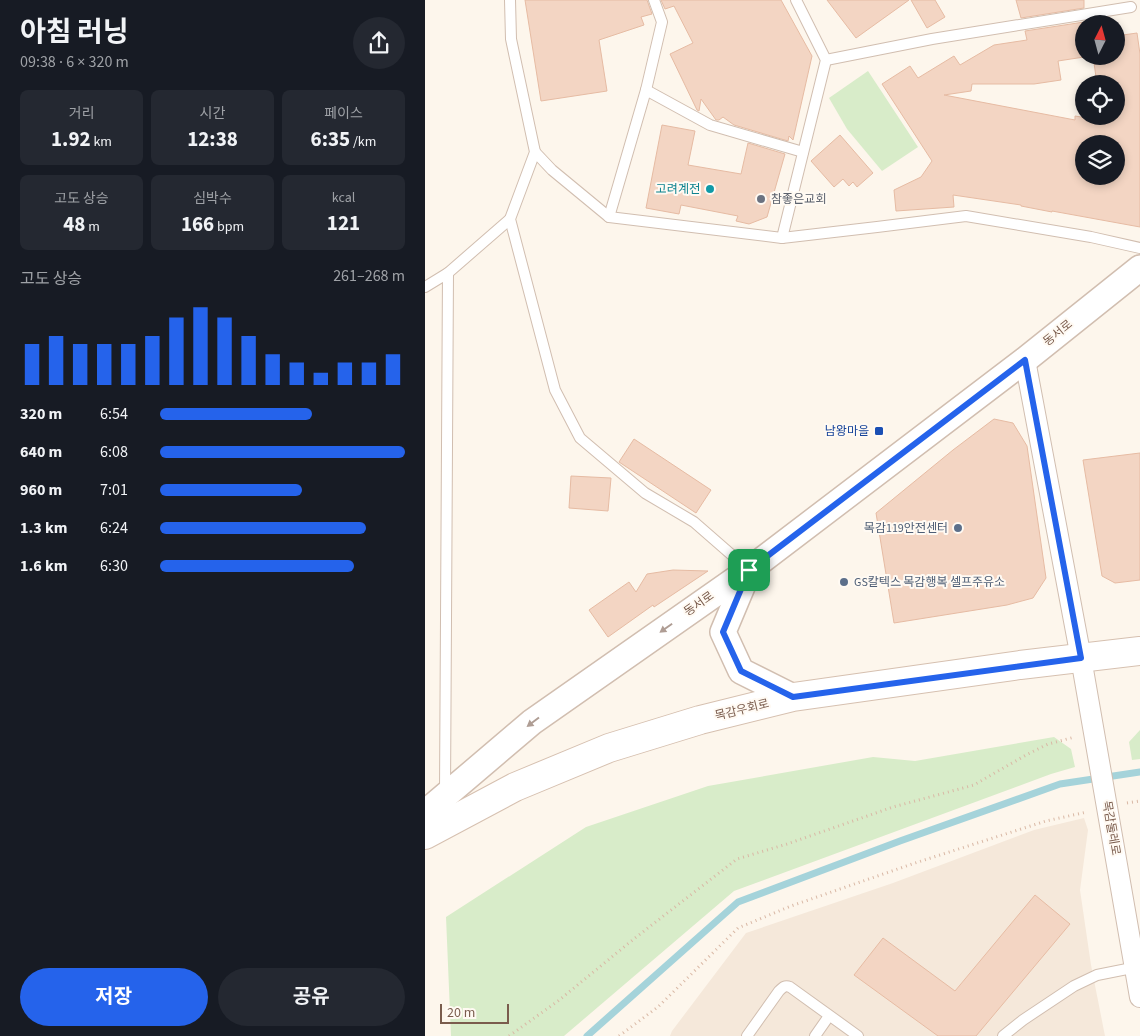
<!DOCTYPE html>
<html lang="ko">
<head>
<meta charset="utf-8">
<style>
  body { margin:0; font-family:"Source Sans 3","Noto Sans KR",sans-serif; background:#242831; color:#f1f3f6; height:100vh; display:flex; flex-direction:column; font-size:19px; white-space:nowrap }
  * { box-sizing:border-box; margin:0 }
  p { font-size:16px; color:#9ea1a6 }
  .icon { flex:none; width:28px; height:28px; fill:none; stroke:currentColor; stroke-width:2; stroke-linecap:round; stroke-linejoin:round }
  .map { position:relative; flex:1; overflow:hidden }
  .side { display:flex; flex-direction:column; background:#171b24; width:425px }
  .side>* { flex:none }
  .needle { width:32px; rotate:6deg }
  .fabs { position:absolute; left:650px; top:15px; display:grid; gap:10px }
  .fabs a { display:grid; place-items:center; width:50px; height:50px; border-radius:50%; background:#171b24; box-shadow:0 2px 8px #0003; font-size:25px }
  .scale { position:absolute; left:15px; bottom:12px; width:69px; box-sizing:border-box; padding-left:5px; border:2px solid #7a5c4d; border-top:0; font-size:14px; line-height:18px; white-space:nowrap; color:#7a5c4d; -webkit-text-stroke:4px #fffaf3; paint-order:stroke }
  .pin { position:absolute; display:grid; place-items:center; width:42px; height:42px; color:#fff; margin:-21px; border-radius:10px; box-shadow:0 2px 8px #0006 }
  .round { display:grid; place-items:center; flex:none; width:52px; height:52px; border-radius:26px; background:#242831 }
  .summary { display:flex; align-items:center; justify-content:space-between; height:85px; padding:0 20px }
  h1 { font-size:28px; font-weight:700; line-height:38px }
  .stats { display:grid; grid-template-columns:repeat(3,1fr); gap:8px; height:85px; padding:5px 20px }
  .stats div { display:grid; align-content:center; border-radius:8px; background:#242831; text-align:center }
  .stats b { font-size:21px; font-weight:700 }
  .stats small { font-size:14px; font-weight:400 }
  .stats p { font-size:14px }
  .chart { height:140px; padding:10px 20px }
  .chart p { display:flex; justify-content:space-between }
  .chart svg { width:100%; height:90px; margin-top:5px; stroke:#2563eb; stroke-width:6 }
  .cta { display:flex; gap:10px; margin-top:auto; padding:10px 20px }
  .cta a { flex:1; height:58px; border-radius:30px; background:#2563eb; color:#fff; font-size:20px; font-weight:700; line-height:58px; text-align:center }
  .cta a+a { background:#242831; color:#f1f3f6 }
  ul { padding:0 20px; list-style:none; font-size:16px }
  li { display:grid; grid-template-columns:80px 60px 1fr; align-items:center; height:38px }
  li i { height:12px; border-radius:6px; background:#2563eb }
  main { display:flex; flex:1; min-height:0 }
  .map>svg:first-child { display:block }
</style>
</head>
<body>
<main>
<section class="side">
<div class="summary"><div><h1>아침 러닝</h1><p>09:38 · 6 × 320 m</p></div><a class="round"><svg class="icon" aria-label="share" viewBox="0 0 24 24"><path d="M12 15V3M7 8l5-5 5 5M5 13v7h14v-7"/></svg></a></div>
<div class="stats">
<div><p>거리</p><b>1.92<small> km</small></b></div>
<div><p>시간</p><b>12:38</b></div>
<div><p>페이스</p><b>6:35<small> /km</small></b></div>
</div>
<div class="stats">
<div><p>고도 상승</p><b>48<small> m</small></b></div>
<div><p>심박수</p><b>166<small> bpm</small></b></div>
<div><p>kcal</p><b>121</b></div>
</div>
<div class="chart"><p><span>고도 상승</span>261–268 m</p>
<svg viewBox="0 0 160 44" preserveAspectRatio="none"><path d="M5 44V24M15 44V20M25 44V24M35 44V24M45 44V24M55 44V20M65 44V11M75 44V6M85 44V11M95 44V20M105 44V29M115 44V33M125 44V38M135 44V33M145 44V33M155 44V29"/></svg>
</div>
<ul>
<li><b>320 m</b>6:54<i style="width:62%"></i></li>
<li><b>640 m</b>6:08<i style="width:100%"></i></li>
<li><b>960 m</b>7:01<i style="width:58%"></i></li>
<li><b>1.3 km</b>6:24<i style="width:84%"></i></li>
<li><b>1.6 km</b>6:30<i style="width:79%"></i></li>
</ul>
<div class="cta"><a>저장</a><a>공유</a></div>
</section>
<div class="map">
<svg width="715" height="1036" viewBox="0 0 715 1036">
  <rect width="100%" height="100%" fill="#fdf6ec"/>
  <!-- residential -->
  <path fill="#f5e8da" d="M659 818 663 830 655 890 666 965 680 1036H245L247 1031 321 933 468 883 609 830Z"/>
  <!-- green -->
  <g fill="#d8ecc9">
    <path d="M443 71 493 147 457 171 422 129 404 98Z"/>
    <path d="M715 730V759L707 760 704 742Z"/>
    <path d="M629 737 646 749 650 767 626 774 309 891 139 1036H26L21 917 161 827 283 786 448 757 490 761Z"/>
  </g>
  <g fill="none" stroke-linecap="round" stroke-linejoin="round">
    <!-- stream -->
    <path stroke="#a5d3da" stroke-width="7" d="M162 1036 313 902 475 841 635 784 715 772"/>
  </g>
  <!-- building -->
  <g fill="#f3d5c3" stroke="#e6bba3" fill-rule="evenodd">
    <path d="M100 0H222L227 14 216 17 219 25 174 40 182 91 116 101Z"/>
    <path d="M236 0H356L387 56 368 140 364 136 363 141 309 125 298 117 294 120H291L276 99 274 111 272 110 245 54 268 43 249 6 240 9Z"/>
    <path d="M402 0H484L431 38Z"/>
    <path d="M486 0H510L520 17 502 28Z"/>
    <path d="M591 0H659V8L596 18Z"/>
    <path d="M659 22V57L633 61 636 80 609 84H547L546 91 519 95 650 120V116L682 121V116H691V84H672L668 56H691V36L712 33 715 54V227L627 211V212L596 206V205L528 195 529 207 471 211 469 190 496 177 507 161 457 84 485 66 493 78 529 56 535 65 569 45 602 40 600 31ZM659 144H691V176H659Z"/>
    <path d="M237 125 270 131 263 165 316 174 323 143 360 154 342 217 324 224 311 221 313 216 256 205 254 214 221 208Z"/>
    <path d="M415 135 448 173 432 187 428 182 424 186 418 179 409 187 386 161Z"/>
    <path d="M569 419 588 423 602 446 621 578 608 598 582 605 469 623 451 513 528 450Z"/>
    <path d="M209 439 286 490 271 513 194 462Z"/>
    <path d="M715 453V580L690 583 677 576 658 460Z"/>
    <path d="M146 476 186 478 183 511 144 508Z"/>
    <path d="M248 570 283 571 229 607 228 605 183 637 164 610 204 582 211 592 222 574Z"/>
    <path d="M610 895 645 924 551 1036H513L429 975 458 938 530 991Z"/>
  </g>
  <g fill="none" stroke-linecap="round" stroke-linejoin="round">
    <defs>
      <g id="service">
        <path d="M85 0 86 39 110 152 85 219 130 390 155 438 220 493 269 522 324 570"/>
        <path d="M401 60 507 39 706 7"/>
        <path d="M221 90 285 125 378 152"/>
        <path d="M110 152 127 170 184 217 357 238 452 227 541 216 666 237 715 248"/>
        <path d="M184 217 221 90 237 22 229 0"/>
        <path d="M357 238 401 60 371 0"/>
        <path d="M23 273 85 219"/>
        <path d="M0 287 23 273 20 792"/>
        <path d="M322 1036 354 991C358 987 360 985 365 987L433 1036"/>
        <path d="M390 1036 404 1016"/>
        <path d="M578 1036 598 1020 649 986 672 975 712 967"/>
      </g>
      <path id="minor" d="M600 360 656 658 715 997"/>
      <g id="tertiary">
        <path d="M324 570 298 632 316 671 368 697"/>
        <path d="M0 813 107 722 324 570 600 360 715 268"/>
      </g>
      <path id="secondary" d="M0 835 90 787 184 748 275 720 368 697 595 665 715 651"/>
    </defs>
    <!-- service casing -->
    <use href="#service" stroke="#d1beb0" stroke-width="12"/>
    <!-- minor casing -->
    <use href="#minor" stroke="#d1beb0" stroke-width="22"/>
    <!-- tertiary casing -->
    <use href="#tertiary" stroke="#d1beb0" stroke-width="28"/>
    <!-- secondary casing -->
    <use href="#secondary" stroke="#d6c0b0" stroke-width="30"/>
    <!-- path -->
    <g stroke="#d9b8a5" stroke-width="3" stroke-dasharray="1 4" stroke-linecap="butt">
      <path d="M702 803 715 801"/>
      <path d="M84 1036 133 1001 210 938 312 859 362 844 468 807 549 785 601 755 623 744 650 737"/>
      <path d="M194 1036 233 1007 313 928 366 906 490 863 621 821 662 812"/>
    </g>
    <!-- service -->
    <use href="#service" stroke="#fff" stroke-width="10"/>
    <!-- minor -->
    <use href="#minor" stroke="#fff" stroke-width="20"/>
    <!-- tertiary -->
    <use href="#tertiary" stroke="#fff" stroke-width="25"/>
    <!-- secondary -->
    <use href="#secondary" stroke="#fff" stroke-width="28"/>
  </g>
  <!-- one-way arrows -->
  <defs><path id="oneway-solid" d="M-6-.8H1V-3.2L6.5 0L1 3.2V.8H-6Z" transform="scale(1.25)"/></defs>
  <g fill="#af9d94">
    <use href="#oneway-solid" transform="translate(241 628) rotate(145)"/>
    <use href="#oneway-solid" transform="translate(108 722) rotate(143)"/>
  </g>
  <g fill="none" stroke-linecap="round" stroke-linejoin="round">
    <defs>
      <path id="route" d="M600 360 656 658 368 697 316 671 298 632 324 570Z"/>
    </defs>
    <!-- route casing -->
    <use href="#route" stroke="#fff" stroke-width="10"/>
    <!-- route -->
    <use href="#route" stroke="#2563eb" stroke-width="6"/>
  </g>
  <!-- markers -->
  <circle fill="#0f9aa8" stroke="#fffaf3" stroke-width="2" cx="285" cy="189" r="5"/>
  <circle fill="#6b7280" stroke="#fffaf3" stroke-width="2" cx="336" cy="199" r="5"/>
  <rect fill="#1a4fb4" stroke="#fffaf3" stroke-width="2" x="449" y="426" width="10" height="10" rx="2.5"/>
  <g fill="#5c6f8a" stroke="#fffaf3" stroke-width="2">
    <circle cx="533" cy="528" r="5"/>
    <circle cx="419" cy="582" r="5"/>
  </g>
  <g text-anchor="middle" dominant-baseline="central" stroke-width="4" stroke-linejoin="round" paint-order="stroke">
    <!-- culture labels -->
    <g font-size="12" fill="#0d838f" stroke="#fffaf3" text-anchor="end">
      <text x="275" y="189">고려계전</text>
    </g>
    <!-- worship labels -->
    <g font-size="12" fill="#5b616d" stroke="#fffaf3" text-anchor="start">
      <text x="346" y="199">참좋은교회</text>
    </g>
    <!-- street labels -->
    <g font-size="12" fill="#7a5c4d" stroke="#fffaf3">
      <text transform="translate(633 333) rotate(-39)">동서로</text>
      <text transform="translate(274 604) rotate(-35)">동서로</text>
      <text transform="translate(317 710) rotate(-14)">목감우회로</text>
      <text transform="translate(686 828) rotate(80)">목감둘레로</text>
    </g>
    <!-- transit labels -->
    <g font-size="12" fill="#164399" stroke="#fffaf3" text-anchor="end">
      <text x="444" y="431">남왕마을</text>
    </g>
    <!-- service labels -->
    <g font-size="12" fill="#4e5e75" stroke="#fffaf3" text-anchor="end">
      <text x="523" y="528">목감119안전센터</text>
      <text x="429" y="582" text-anchor="start">GS칼텍스 목감행복 셀프주유소</text>
    </g>
  </g>
</svg>
<div class="fabs">
<a><svg class="needle" viewBox="-14 -14 28 28"><path d="M0-13l5 13h-10z" fill="#e53935"/><path d="M0 13l5-13h-10z" fill="#9ea1a6"/></svg></a>
<a><svg class="icon" aria-label="locate" viewBox="0 0 24 24"><circle cx="12" cy="12" r="6"/><path d="M12 2v4M12 18v4M2 12h4M18 12h4"/></svg></a>
<a><svg class="icon" aria-label="layers" viewBox="0 0 24 24"><path d="M12 4l9 5-9 5-9-5zM3 14l9 5 9-5"/></svg></a>
</div>
<div class="scale">20 m</div>
<div class="pin" style="left:324px;top:570px;background:#1e9e55"><svg class="icon" aria-label="arrive" viewBox="0 0 24 24"><path d="M6 21V4h12l-3 4 3 4H6"/></svg></div>
</div>
</main>
</body>
</html>
